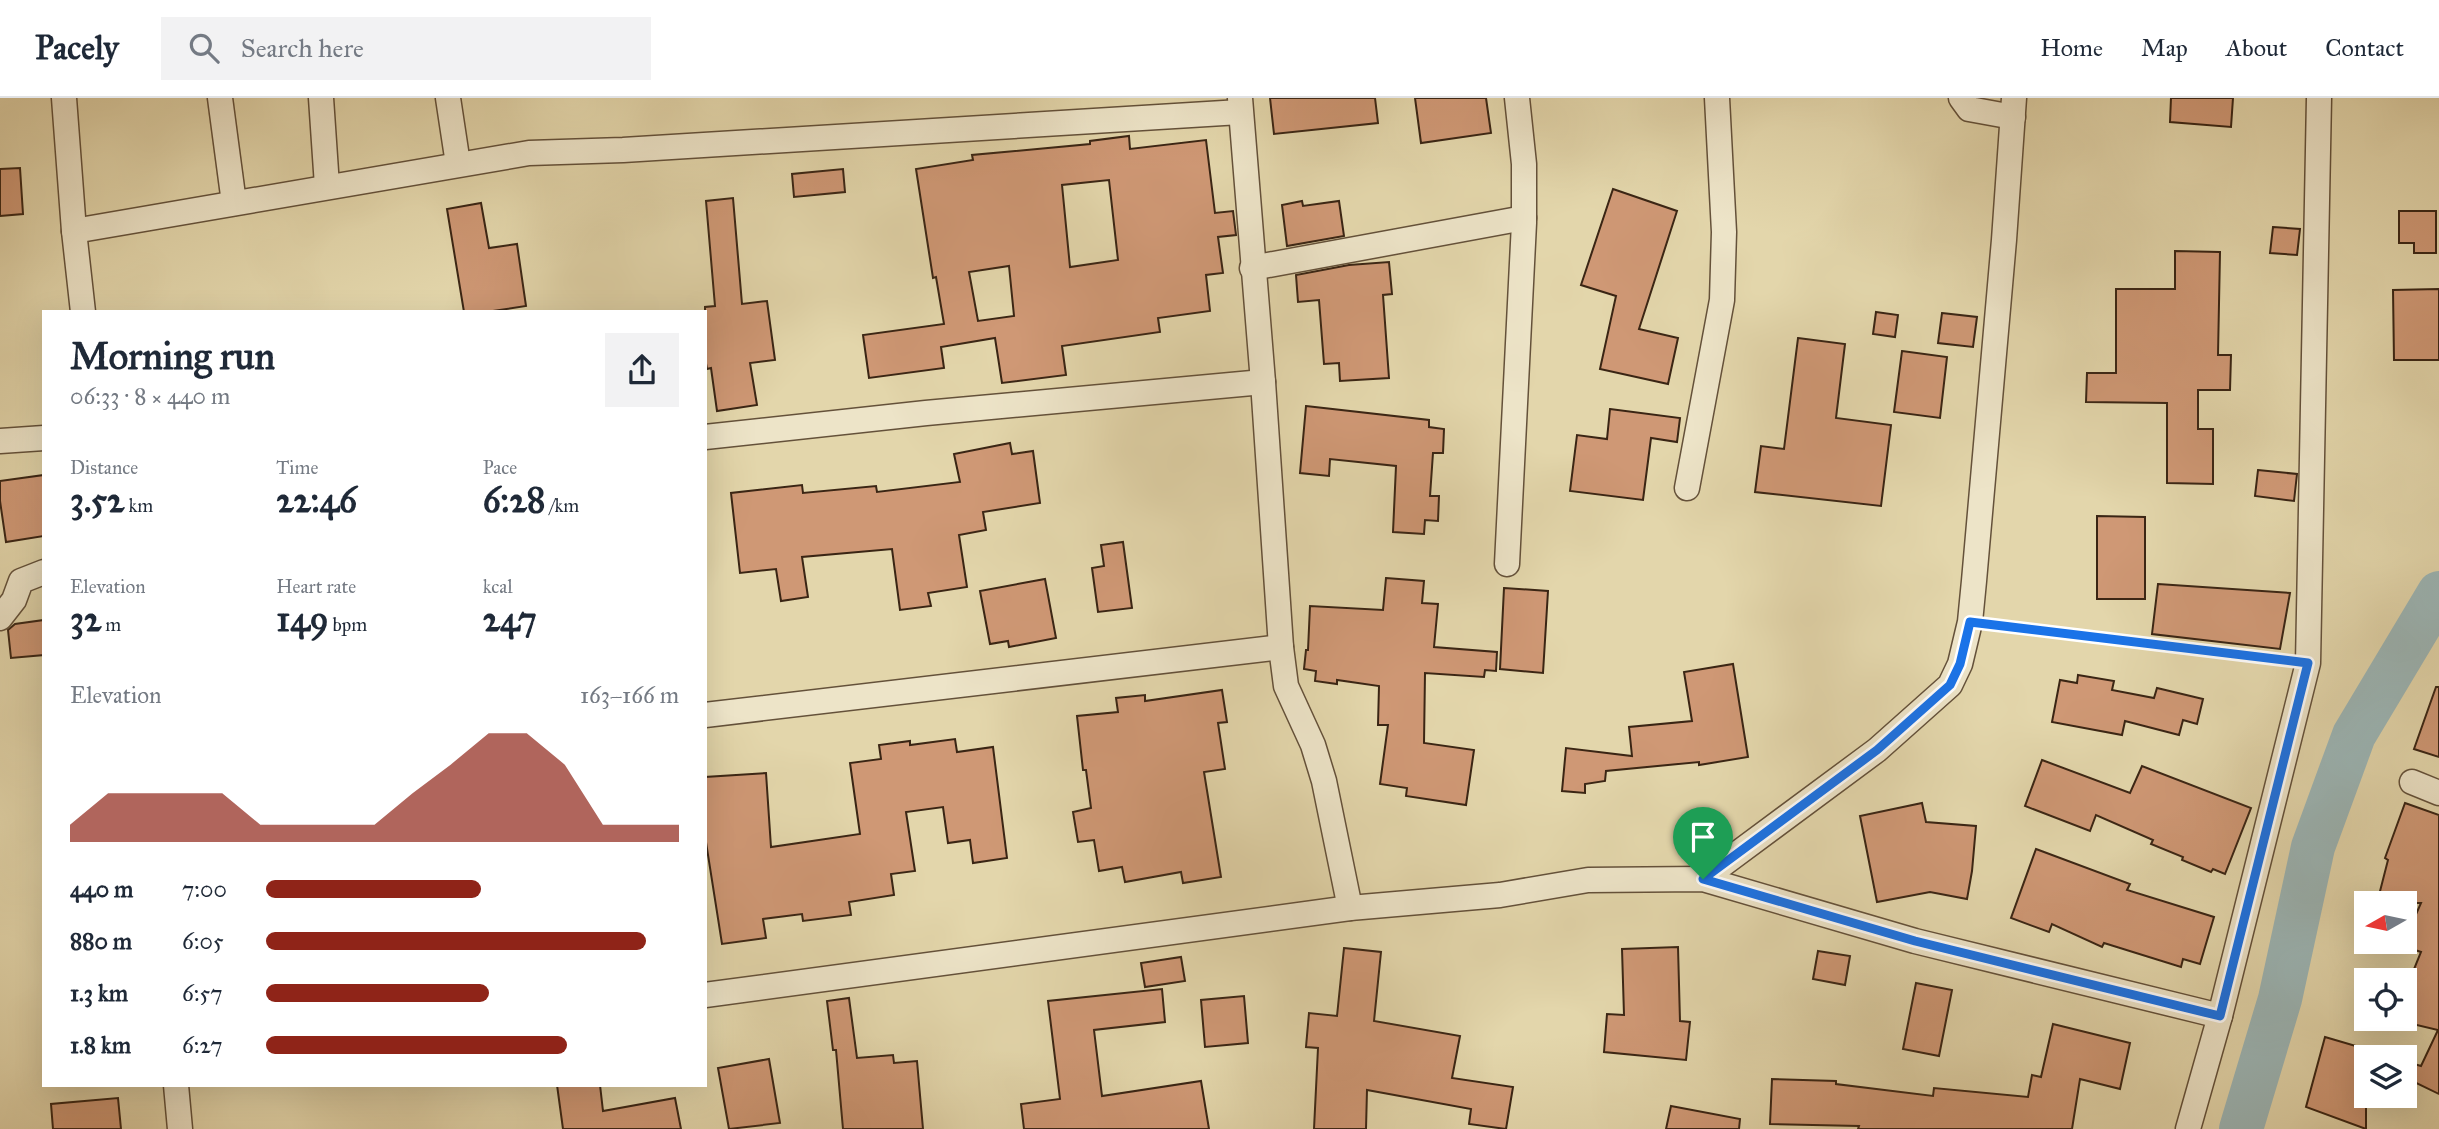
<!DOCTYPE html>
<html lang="en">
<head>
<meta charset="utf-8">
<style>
  body { margin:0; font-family:"IM FELL Great Primer",serif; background:#f2f2f3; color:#1f2937; height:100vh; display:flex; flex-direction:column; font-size:26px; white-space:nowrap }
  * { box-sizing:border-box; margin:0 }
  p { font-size:23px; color:#747a83 }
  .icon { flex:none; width:38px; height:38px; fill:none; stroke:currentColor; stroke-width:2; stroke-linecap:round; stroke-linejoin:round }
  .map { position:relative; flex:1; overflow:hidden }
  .sheet { position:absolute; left:42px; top:212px; width:665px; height:777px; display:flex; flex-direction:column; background:#fff; border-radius:0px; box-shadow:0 7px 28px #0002 }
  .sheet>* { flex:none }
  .needle { width:46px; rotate:261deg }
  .controls { position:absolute; left:2354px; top:793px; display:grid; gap:14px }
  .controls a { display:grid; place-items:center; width:63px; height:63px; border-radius:0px; background:#fff; box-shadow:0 7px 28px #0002; font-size:35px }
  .pin { position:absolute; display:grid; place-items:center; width:60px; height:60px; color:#fff; margin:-72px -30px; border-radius:50% 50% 50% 0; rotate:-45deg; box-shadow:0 0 7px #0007 }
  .pin .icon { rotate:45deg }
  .round { display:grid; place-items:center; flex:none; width:74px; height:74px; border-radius:0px; background:#f2f2f3 }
  .overview { display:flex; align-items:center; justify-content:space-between; height:119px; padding:0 28px }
  h1 { font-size:38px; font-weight:700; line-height:52px }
  .figures { display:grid; grid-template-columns:repeat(3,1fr); gap:10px; height:119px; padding:7px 28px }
  .figures div { display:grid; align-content:center }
  .figures b { font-size:35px; font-weight:700 }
  .figures small { font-size:19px; font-weight:400 }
  .figures p { font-size:19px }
  .chart { height:196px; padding:14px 28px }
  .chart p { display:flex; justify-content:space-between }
  .chart svg { width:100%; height:126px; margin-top:7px; fill:#8f2418; opacity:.7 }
  ul { padding:0 28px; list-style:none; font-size:23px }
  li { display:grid; grid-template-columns:112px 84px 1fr; align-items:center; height:52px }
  li i { height:18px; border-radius:9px; background:#8f2418 }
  header { display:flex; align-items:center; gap:42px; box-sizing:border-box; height:98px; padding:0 35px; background:#fff; border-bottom:2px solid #e0e1e3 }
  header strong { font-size:33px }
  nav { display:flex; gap:38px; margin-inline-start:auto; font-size:24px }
  .search { width:490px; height:63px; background:#f2f2f3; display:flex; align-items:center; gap:18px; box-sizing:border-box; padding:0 24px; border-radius:0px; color:#747a83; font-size:26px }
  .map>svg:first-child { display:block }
</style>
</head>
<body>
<header>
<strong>Pacely</strong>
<div class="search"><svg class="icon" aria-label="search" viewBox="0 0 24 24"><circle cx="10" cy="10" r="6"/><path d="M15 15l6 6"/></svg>Search here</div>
<nav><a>Home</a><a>Map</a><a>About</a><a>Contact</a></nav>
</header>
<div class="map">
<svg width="2439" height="1031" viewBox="0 0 2439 1031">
  <rect width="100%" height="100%" fill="#e3d6ab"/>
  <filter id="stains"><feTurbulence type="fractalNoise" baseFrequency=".00286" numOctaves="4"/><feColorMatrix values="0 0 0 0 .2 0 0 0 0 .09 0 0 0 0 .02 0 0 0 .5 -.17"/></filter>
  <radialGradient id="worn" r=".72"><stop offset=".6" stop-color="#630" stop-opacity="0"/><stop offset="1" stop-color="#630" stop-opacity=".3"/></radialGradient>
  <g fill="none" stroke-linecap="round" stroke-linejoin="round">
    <!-- river -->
    <path stroke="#9cb6b6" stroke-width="44" d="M2241 1031 2280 901 2313 749 2354 637 2439 495"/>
  </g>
  <!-- building -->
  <g fill="#cf9875" stroke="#3a2514" stroke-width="2" fill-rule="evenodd">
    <path d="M1270 0H1375L1378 25 1274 36Z"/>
    <path d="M1415 0H1486L1491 35 1421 45Z"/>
    <path d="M2171 0H2233L2231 29 2170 24Z"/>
    <path d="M1129 38 1130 51 1206 42 1215 115 1233 113 1236 137 1218 139 1223 175 1206 177 1210 213 1158 220 1160 234 1062 248 1066 277 1002 285 995 240 941 249 944 270 869 280 863 237 944 226 936 179 933 180 916 71 973 62 972 57 1090 46V43ZM1109 82 1118 162 1070 169 1062 87ZM1009 168 1014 218 978 223 969 174Z"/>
    <path d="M20 70 23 116 0 118V71Z"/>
    <path d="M843 71 845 94 794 99 792 76Z"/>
    <path d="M1613 91 1677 113 1639 231 1678 240 1668 286 1600 271 1616 198 1581 187Z"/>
    <path d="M733 100 742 206 767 203 775 262 750 265 757 307 717 313 711 270 707 271 705 260V209L715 208 706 103Z"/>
    <path d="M1302 103 1303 108 1339 103 1344 138 1287 148 1282 107Z"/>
    <path d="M481 105 489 150 517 146 526 208 486 214H464L447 111Z"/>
    <path d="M2399 113H2436V155H2414V145H2399Z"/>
    <path d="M2273 129 2300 131 2297 157 2270 155Z"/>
    <path d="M2175 153 2220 154 2218 257H2231L2230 292H2198V331H2213V386L2167 385V305L2086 304 2087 275H2116V191H2175Z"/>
    <path d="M1389 164 1392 196 1383 197 1389 280 1340 283 1339 265 1324 266 1319 202 1298 204 1296 177 1349 167Z"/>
    <path d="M2439 191V262H2394L2393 192Z"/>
    <path d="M1876 214 1898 217 1895 239 1873 236Z"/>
    <path d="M1942 215 1977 219 1973 249 1938 245Z"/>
    <path d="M1798 240 1845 246 1836 320 1891 327 1881 408 1755 394 1761 348 1784 351Z"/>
    <path d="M1902 253 1947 259 1940 320 1894 314Z"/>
    <path d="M1306 308 1429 322V329L1444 331 1443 355H1433L1430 398H1439L1438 423 1425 422 1424 436 1393 434 1396 368 1330 361 1329 378 1300 375Z"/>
    <path d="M1610 311 1680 320 1677 344 1651 340 1643 402 1570 393 1577 337 1607 341Z"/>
    <path d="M1010 345 1012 356 1033 353 1040 405 983 414 986 432 959 437 967 489 928 495 931 508 900 512 892 451 802 459 808 499 781 503 776 471 740 475 731 395 802 387 803 395 876 388 877 394 960 384 954 356Z"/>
    <path d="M2258 372 2297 376 2294 403 2255 398Z"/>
    <path d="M44 377V438L6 444 0 403V383Z"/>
    <path d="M2097 418 2145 419V501H2097Z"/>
    <path d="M1123 444 1132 510 1098 514 1092 470 1104 468 1101 447Z"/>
    <path d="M1386 480 1424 483 1422 505 1438 506 1434 549 1497 554 1496 573 1485 572 1484 579 1425 575 1424 645 1474 652 1466 707 1406 698 1407 690 1380 686 1388 627H1378L1379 588 1337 582V586L1315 583 1316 573 1304 571 1306 552H1308L1310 508 1383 512Z"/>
    <path d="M1045 481 1056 540 1009 549 1008 543 990 546 980 493Z"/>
    <path d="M2158 486 2290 495 2280 551 2152 536Z"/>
    <path d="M1504 490 1548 493 1543 575 1500 571Z"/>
    <path d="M44 522V557L11 560 8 532 15 526Z"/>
    <path d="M1733 566 1748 659 1699 667V664L1606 673 1605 683 1585 686V695L1562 693 1566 650 1632 658 1629 629 1692 623 1684 574Z"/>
    <path d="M2078 577 2114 583 2112 592 2154 600 2157 590 2203 601 2197 626 2183 622 2179 637 2125 623 2122 637 2052 624 2060 582 2077 585Z"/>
    <path d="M2436 589H2439V659L2414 651Z"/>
    <path d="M1222 592 1227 624 1218 625 1225 671 1204 674 1221 779 1183 785 1181 774 1125 784 1122 769 1099 773 1094 742 1078 744 1073 714 1091 710 1086 672H1083L1077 618 1118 614 1116 600 1145 597V603Z"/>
    <path d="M955 641 957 654 993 649 1007 760 973 765 970 742 948 745 943 709 906 714 915 773 891 776 894 797 849 804 851 817 803 823 802 816 763 821 766 840 722 846 705 738V679L766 675 771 749 860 736 850 665 881 661 879 647 910 643V647Z"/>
    <path d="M2042 662 2130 695 2142 668 2251 710 2225 776 2213 771 2211 774 2182 762 2183 759 2151 746 2153 742 2096 717 2090 733 2025 708Z"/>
    <path d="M1922 705 1926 724 1976 728 1972 773 1967 801 1930 794 1877 804 1860 718Z"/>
    <path d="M2405 705 2439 717V996L2404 979V963L2421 968 2438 932 2404 924V909L2412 876 2421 854 2402 848 2421 805H2377L2388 762 2385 760Z"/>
    <path d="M2036 751 2130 786 2127 792 2214 819 2200 866 2183 861 2181 869 2104 845 2102 849 2052 826 2049 834 2011 820Z"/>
    <path d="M1678 849 1680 923 1690 924 1686 962 1604 954 1607 916 1624 917 1622 851Z"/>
    <path d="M1344 850 1381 854 1374 923 1460 938 1452 980 1513 989 1506 1031 1469 1026 1471 1011 1367 992 1366 1031H1314L1318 950 1306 949 1309 915 1337 918Z"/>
    <path d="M1818 853 1850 858 1845 887 1813 881Z"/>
    <path d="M1181 859 1185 883 1145 889 1141 865Z"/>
    <path d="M1916 885 1952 892 1939 958 1903 951Z"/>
    <path d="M1162 891 1165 924 1094 932 1102 998 1201 983 1209 1031H1024L1021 1006 1060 1001 1048 903Z"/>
    <path d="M1244 898 1248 945 1205 949 1201 902Z"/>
    <path d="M849 900 857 960 893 957 894 965 917 963 923 1031H843L836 952H833L827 903Z"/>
    <path d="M2053 926 2130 945 2120 991 2080 981 2072 1031H1858L1859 1028 1770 1026 1772 981 1836 983V986L1933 998 1934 990 2028 999 2032 977 2041 979Z"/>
    <path d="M2325 939 2366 951V1031L2306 1009Z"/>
    <path d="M769 961 780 1025 729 1031 718 970Z"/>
    <path d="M557 987H600L603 1013 675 1000 681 1031H563Z"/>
    <path d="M118 1000 121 1031H53L51 1006Z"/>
    <path d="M1671 1008 1740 1021 1739 1031H1666Z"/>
  </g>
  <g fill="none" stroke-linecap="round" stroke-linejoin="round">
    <defs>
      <g id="minor">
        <path d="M64 0 74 133 83 214"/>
        <path d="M220 0 234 105"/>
        <path d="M321 0 327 88"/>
        <path d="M448 0 458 66"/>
        <path d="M1240 0 1263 284 1281 549 1286 588 1313 647 1324 683 1350 810"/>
        <path d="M1961 0 1969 11 2013 19"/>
        <path d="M74 133 529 55 623 52 1240 14"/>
        <path d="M1252 170 1524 120"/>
        <path d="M705 339 926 315 1263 284"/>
        <path d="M0 343 44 340"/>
        <path d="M1687 390 1722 202 1724 134 1717 0"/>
        <path d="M1507 466 1524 125V66L1517 0"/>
        <path d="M0 520 14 502 21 483 44 474"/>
        <path d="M705 617 1281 549"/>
        <path d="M2412 684 2439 695"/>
        <path d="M1703 781 1877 652 1950 587 1960 566 1970 524 1974 483 2004 142 2014 0"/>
        <path d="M705 897 1350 810 1500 797 1588 782 1703 781 1915 843 2220 918"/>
        <path d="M176 987 180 1031"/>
        <path d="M2188 1031 2220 918 2308 565 2319 0"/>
      </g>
    </defs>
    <!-- minor casing -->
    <use href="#minor" stroke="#64513a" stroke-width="27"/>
    <!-- path -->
    <path stroke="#3a2514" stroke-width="4.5" stroke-dasharray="5 3.5" stroke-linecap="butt" d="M1992 527 2286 562"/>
    <!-- minor -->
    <use href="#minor" stroke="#ede4c8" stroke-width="24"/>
  </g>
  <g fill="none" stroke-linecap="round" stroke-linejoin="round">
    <defs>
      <path id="route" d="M1970 524 2308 565 2220 918 1915 843 1703 781 1877 652 1950 587 1960 566Z"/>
    </defs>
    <!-- route casing -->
    <use href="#route" stroke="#fff" stroke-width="14"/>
    <!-- route -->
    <use href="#route" stroke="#1a73e8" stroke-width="9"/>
  </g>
  <rect width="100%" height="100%" filter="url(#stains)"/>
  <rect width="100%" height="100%" fill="url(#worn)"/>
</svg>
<div class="controls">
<a><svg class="needle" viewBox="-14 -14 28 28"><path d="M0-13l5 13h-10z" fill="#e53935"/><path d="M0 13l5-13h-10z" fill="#747a83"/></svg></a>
<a><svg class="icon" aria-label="locate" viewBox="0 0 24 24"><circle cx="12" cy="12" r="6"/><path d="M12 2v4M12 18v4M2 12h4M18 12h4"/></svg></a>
<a><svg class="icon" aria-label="layers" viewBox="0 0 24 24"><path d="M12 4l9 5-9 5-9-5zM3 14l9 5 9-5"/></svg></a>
</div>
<div class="pin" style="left:1703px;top:781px;background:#1e9e55"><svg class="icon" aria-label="arrive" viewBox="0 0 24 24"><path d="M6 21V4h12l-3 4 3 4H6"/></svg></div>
<section class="sheet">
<div class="overview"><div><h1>Morning run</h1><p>06:33 · 8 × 440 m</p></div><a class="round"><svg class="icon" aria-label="share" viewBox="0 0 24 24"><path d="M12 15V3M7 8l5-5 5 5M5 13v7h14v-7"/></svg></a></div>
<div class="figures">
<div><p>Distance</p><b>3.52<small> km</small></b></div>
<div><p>Time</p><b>22:46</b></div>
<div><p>Pace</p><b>6:28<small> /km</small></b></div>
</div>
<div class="figures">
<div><p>Elevation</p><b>32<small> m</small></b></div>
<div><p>Heart rate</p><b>149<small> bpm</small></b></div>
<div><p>kcal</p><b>247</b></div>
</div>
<div class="chart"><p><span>Elevation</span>163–166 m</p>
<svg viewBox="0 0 160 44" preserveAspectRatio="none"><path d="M0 44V38L10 27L20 27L30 27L40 27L50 38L60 38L70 38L80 38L90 27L100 17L110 6L120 6L130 17L140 38L150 38L160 38V44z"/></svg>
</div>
<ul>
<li><b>440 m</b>7:00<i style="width:52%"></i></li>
<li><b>880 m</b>6:05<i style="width:92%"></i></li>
<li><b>1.3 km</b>6:57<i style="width:54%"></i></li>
<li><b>1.8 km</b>6:27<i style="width:73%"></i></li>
</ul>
</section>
</div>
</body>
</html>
